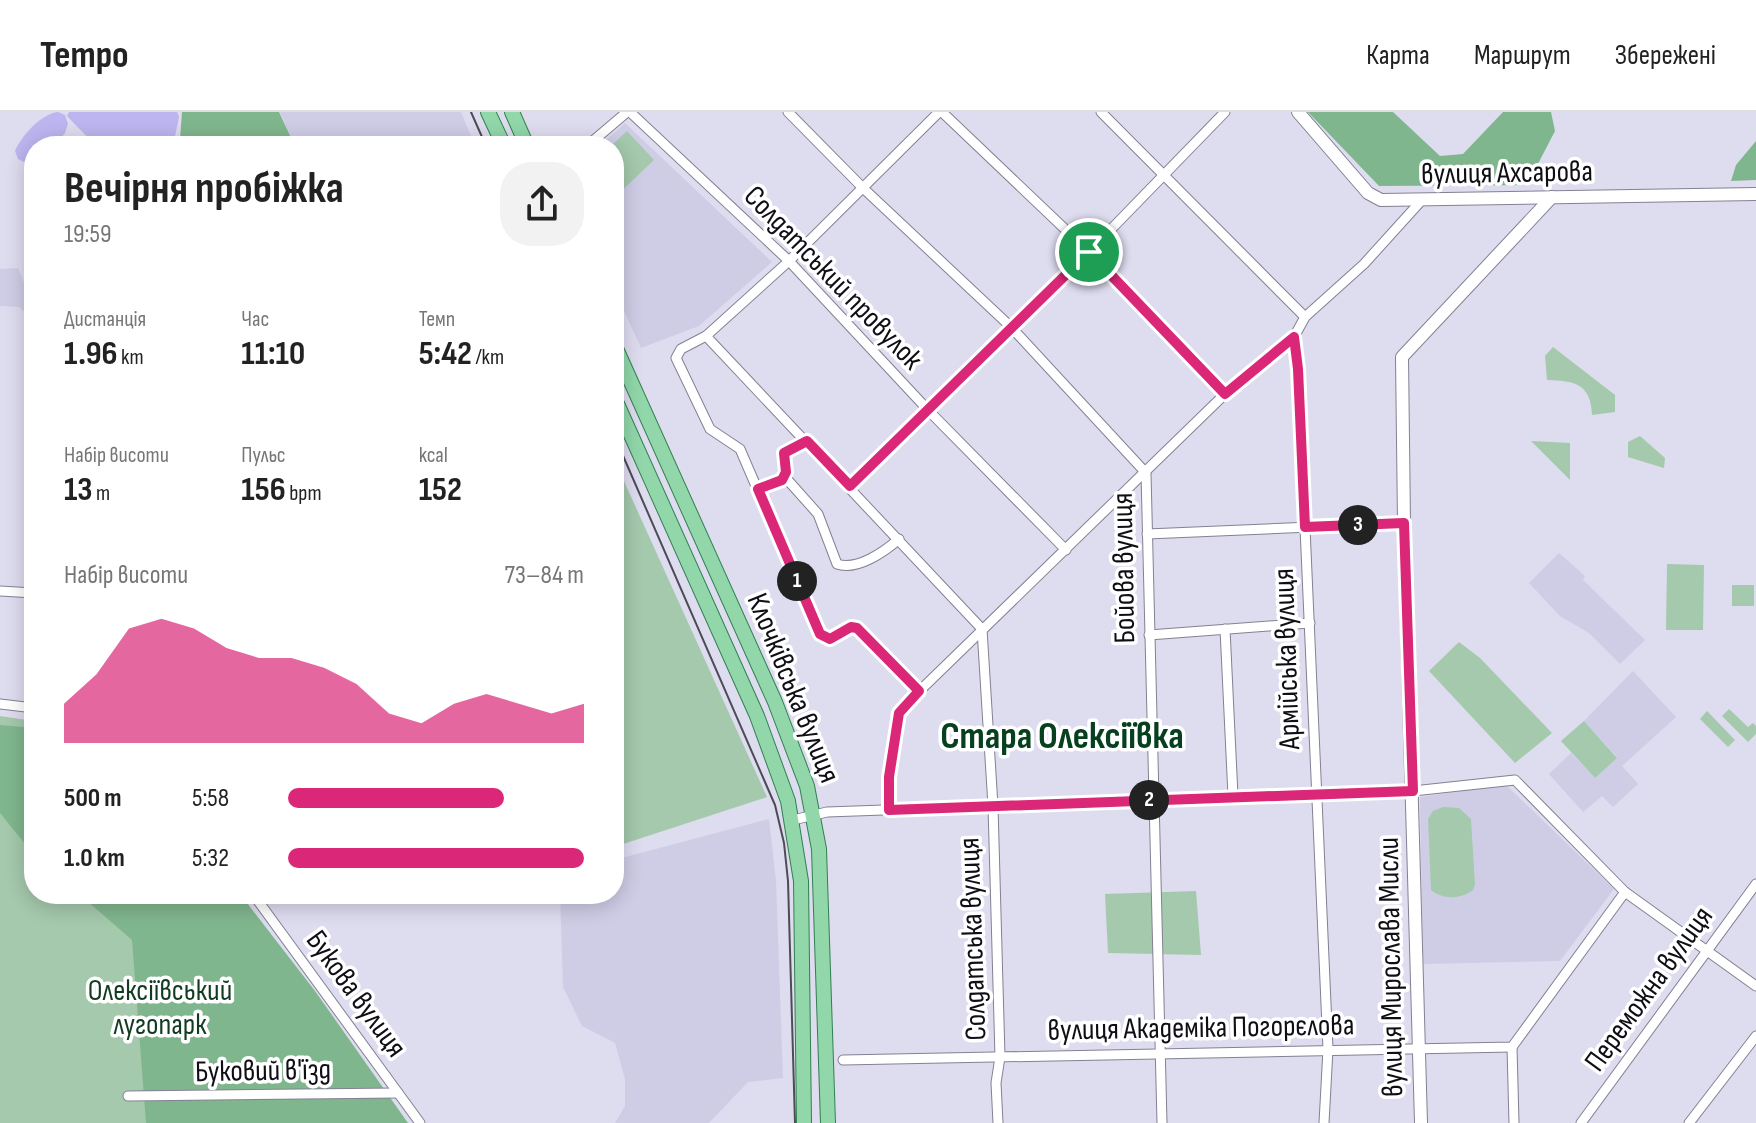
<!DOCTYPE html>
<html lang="uk">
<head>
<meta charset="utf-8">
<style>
  body { margin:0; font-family:"Sofia Sans Condensed",sans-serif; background:#f2f2f2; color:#222; height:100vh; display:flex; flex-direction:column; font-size:30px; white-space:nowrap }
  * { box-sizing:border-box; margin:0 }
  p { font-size:26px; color:#767676 }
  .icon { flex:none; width:44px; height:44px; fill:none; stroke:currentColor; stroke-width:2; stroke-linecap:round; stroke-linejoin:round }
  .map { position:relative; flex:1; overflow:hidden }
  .sheet { position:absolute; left:24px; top:24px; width:600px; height:768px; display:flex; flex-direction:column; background:#fff; border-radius:32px; box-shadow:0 4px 20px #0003 }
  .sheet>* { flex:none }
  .pin { position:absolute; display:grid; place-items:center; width:68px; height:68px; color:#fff; margin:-34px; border:4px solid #fff; border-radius:50%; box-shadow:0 2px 8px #0007 }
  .km { position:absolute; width:40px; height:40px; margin:-20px; border-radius:50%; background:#222; color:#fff; font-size:22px; line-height:40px; text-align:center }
  .round { display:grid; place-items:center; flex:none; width:84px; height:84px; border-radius:32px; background:#f2f2f2 }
  .overview { display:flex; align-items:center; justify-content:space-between; height:136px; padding:0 40px }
  h1 { font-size:44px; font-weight:700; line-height:60px }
  .metrics { display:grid; grid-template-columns:repeat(3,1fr); gap:12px; height:136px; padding:8px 40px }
  .metrics div { display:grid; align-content:center }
  .metrics b { font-size:34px; font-weight:700 }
  .metrics small { font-size:22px; font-weight:400 }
  .metrics p { font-size:22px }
  .chart { height:224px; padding:16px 40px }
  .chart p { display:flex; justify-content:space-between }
  .chart svg { width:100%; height:144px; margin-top:8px; fill:#db2777; opacity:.7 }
  ul { padding:0 40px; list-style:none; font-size:26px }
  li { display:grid; grid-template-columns:128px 96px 1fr; align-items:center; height:60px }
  li i { height:20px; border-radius:10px; background:#db2777 }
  header { display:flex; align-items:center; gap:48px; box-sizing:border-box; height:112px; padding:0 40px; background:#fff; border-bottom:2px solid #e0e0e0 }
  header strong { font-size:38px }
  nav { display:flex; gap:44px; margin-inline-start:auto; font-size:28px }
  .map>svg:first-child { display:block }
</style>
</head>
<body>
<header>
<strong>Tempo</strong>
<nav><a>Карта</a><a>Маршрут</a><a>Збережені</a></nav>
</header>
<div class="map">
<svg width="1756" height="1011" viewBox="0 0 1756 1011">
  <rect width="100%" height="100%" fill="#dedcef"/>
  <!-- built -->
  <g fill="#cfcde6">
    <path d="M280 0H461L475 34H295Z"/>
    <path d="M625 11 772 150 699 214 641 236 614 177V34H599Z"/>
    <path d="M18 156 34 195 32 206 19 195 0 194V157Z"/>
    <path d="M1559 441 1585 464 1583 468 1645 528 1620 552 1589 521 1560 504 1529 471Z"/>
    <path d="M1633 559 1676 605 1622 654 1638 672 1613 695 1602 684 1583 700 1549 662 1571 641 1595 666 1617 645 1584 609Z"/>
    <path d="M1506 673 1614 777 1560 849 1423 852 1420 685Z"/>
    <path d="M769 707 776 769 783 966 748 970 709 1011H615L625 994V967L615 931 582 914 563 875 560 782H614V748Z"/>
  </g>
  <!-- green -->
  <g fill="#a5c9ad">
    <path d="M627 19 654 48 614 86V34H611Z"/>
    <path d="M1553 235 1615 283V300L1592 303C1591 271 1574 269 1547 268L1545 244Z"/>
    <path d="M1640 324 1665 346 1664 356 1628 345V330Z"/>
    <path d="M1531 329 1570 331V368Z"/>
    <path d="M614 347 767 685 614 735Z"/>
    <path d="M1667 452 1704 453 1703 518H1666Z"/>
    <rect x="1732" y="473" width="22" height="21"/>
    <path d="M1459 530 1480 546 1552 621 1515 651 1429 559Z"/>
    <path d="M1729 597 1748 615 1753 611 1756 614V622L1748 630 1722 604Z"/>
    <path d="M1707 599 1735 628 1728 635 1700 607Z"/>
    <path d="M0 604 34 609V782H241L399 1011H0Z"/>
    <path d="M1584 609 1617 646 1595 666 1561 629Z"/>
    <path d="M1443 695 1459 696 1471 707 1475 773 1473 778C1462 787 1443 788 1431 778L1428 707 1433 699Z"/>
    <path d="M1196 779 1201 843 1108 841 1105 782Z"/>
  </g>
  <!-- forest -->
  <g fill="#80b68e">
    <path d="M182 0H279L294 32 176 34 180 27Z"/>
    <path d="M1308 0H1393L1440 44 1463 42 1503 0H1551L1555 19 1527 73 1379 74Z"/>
    <path d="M1756 29V68L1731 69 1736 53Z"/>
    <path d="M0 613 34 616V743L0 701Z"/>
    <path d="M79 782H240L315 879 408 1011H146L132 828Z"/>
  </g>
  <!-- water -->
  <g fill="#bdb5ef">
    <path d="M58 0 65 3 68 12 65 21 54 34H34V55L18 47 15 39C22 23 41 2 58 0Z"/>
    <path d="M69 0H177L179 5 173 34H96L67 4Z"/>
  </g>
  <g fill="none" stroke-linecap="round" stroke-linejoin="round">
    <defs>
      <g id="minor">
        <path d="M630 0 789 149 928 298 1066 438"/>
        <path d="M788 0 863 76 1011 215 1146 361 1162 1011"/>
        <path d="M942 0 1089 140 1225 282"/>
        <path d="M1101 0 1305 205"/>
        <path d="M587 34 627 0"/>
        <path d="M706 224 982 517 993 694 1000 945 996 971 998 1011"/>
        <path d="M1294 225 1298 257 1328 937 1324 1011"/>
        <path d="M785 365 818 402 837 452C857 459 884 440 899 427"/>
        <path d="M850 374 1089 140 1225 0"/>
        <path d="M758 377 782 368 786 360 784 341 807 329"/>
        <path d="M1147 422 1404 411"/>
        <path d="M0 479 34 481"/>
        <path d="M1225 517 1233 684"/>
        <path d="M1149 523 1310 511"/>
        <path d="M919 579 857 516 851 515 830 527 820 522 740 337 710 317 676 246 681 237 706 224 789 149 939 0"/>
        <path d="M0 592 34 596"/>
        <path d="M889 698V665L899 601 903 595 1225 282 1294 225 1305 205 1364 152 1421 89"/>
        <path d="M793 708 827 700 1413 679 1515 668 1625 780 1756 874"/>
        <path d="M253 782 420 1011"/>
        <path d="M1512 935 1514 1011"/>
        <path d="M843 948 1512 935 1625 780"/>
        <path d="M128 984 398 981"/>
        <path d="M1581 1011 1756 772"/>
        <path d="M1689 1011 1756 924"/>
      </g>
      <g id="tertiary">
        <path d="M1298 0 1368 81 1381 88 1756 82"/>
        <path d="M1421 1011 1404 411 1402 245 1552 85"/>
      </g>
      <g id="primary">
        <path d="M488 0 504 34"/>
        <path d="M512 0 527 34"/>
        <path d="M614 232 775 590 807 674 819 737 828 1011"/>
        <path d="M614 285 757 604 788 689 801 769 804 1011"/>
      </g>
    </defs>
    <!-- minor casing -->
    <use href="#minor" stroke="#838192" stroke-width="11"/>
    <!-- tertiary casing -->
    <use href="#tertiary" stroke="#838192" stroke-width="14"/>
    <!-- primary casing -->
    <use href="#primary" stroke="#347f51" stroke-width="16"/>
    <!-- minor -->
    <use href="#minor" stroke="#fff" stroke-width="9"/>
    <!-- tertiary -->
    <use href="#tertiary" stroke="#fff" stroke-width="12"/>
    <!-- primary -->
    <use href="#primary" stroke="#91d7aa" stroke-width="14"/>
    <!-- tram -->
    <g stroke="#4d4b56" stroke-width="2">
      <path d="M471 0 486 34"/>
      <path d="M614 323 775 693 784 731 788 769 795 1011"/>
    </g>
  </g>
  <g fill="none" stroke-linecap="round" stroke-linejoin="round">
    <defs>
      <path id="route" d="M1089 140 1225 282 1294 225 1298 257 1305 415 1404 411 1413 679 889 698V665L899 601 919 579 857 516 851 515 830 527 820 522 758 377 782 368 786 360 784 341 807 329 850 374Z"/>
    </defs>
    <!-- route casing -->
    <use href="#route" stroke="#fff" stroke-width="16"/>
    <!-- route -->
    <use href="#route" stroke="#db2777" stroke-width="10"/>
  </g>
  <g text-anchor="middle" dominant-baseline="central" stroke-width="7" stroke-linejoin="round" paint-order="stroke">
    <!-- street labels -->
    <g font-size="30" fill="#0f0e15" stroke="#fff">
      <text transform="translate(1507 61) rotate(-1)">вулиця Ахсарова</text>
      <text transform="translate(833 166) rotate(46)">Солдатський провулок</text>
      <text transform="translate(1124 456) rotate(-91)">Бойова вулиця</text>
      <text transform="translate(1287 547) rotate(-92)">Армійська вулиця</text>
      <text transform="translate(793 576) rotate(68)">Клочківська вулиця</text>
      <text transform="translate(973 827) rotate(-92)">Солдатська вулиця</text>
      <text transform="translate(1391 855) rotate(-91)">вулиця Мирослава Мисли</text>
      <text transform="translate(1649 877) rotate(-54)">Переможна вулиця</text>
      <text transform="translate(356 882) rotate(54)">Букова вулиця</text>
      <text transform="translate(1201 916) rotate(-1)">вулиця Академіка Погорєлова</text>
      <text transform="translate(263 959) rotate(-1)">Буковий в'їзд</text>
    </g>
    <!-- park labels -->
    <g font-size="30" fill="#123c21" stroke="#fff">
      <text x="160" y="879">Олексіївський<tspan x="160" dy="34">лугопарк</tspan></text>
    </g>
    <!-- district labels -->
    <g font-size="38" font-weight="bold" fill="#07401f" stroke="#fff">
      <text x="1062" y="624">Стара Олексіївка</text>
    </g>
  </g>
</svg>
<div class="pin" style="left:1089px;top:140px;background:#1e9e55"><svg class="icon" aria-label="arrive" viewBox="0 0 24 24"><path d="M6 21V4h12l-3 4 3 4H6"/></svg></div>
<b class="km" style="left:797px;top:469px">1</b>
<b class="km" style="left:1149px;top:688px">2</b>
<b class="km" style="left:1358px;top:413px">3</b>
<section class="sheet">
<div class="overview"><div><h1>Вечірня пробіжка</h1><p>19:59</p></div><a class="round"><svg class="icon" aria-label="share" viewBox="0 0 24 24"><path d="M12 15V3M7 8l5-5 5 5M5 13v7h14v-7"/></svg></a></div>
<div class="metrics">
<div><p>Дистанція</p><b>1.96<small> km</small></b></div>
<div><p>Час</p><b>11:10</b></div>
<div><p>Темп</p><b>5:42<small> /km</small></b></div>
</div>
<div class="metrics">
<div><p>Набір висоти</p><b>13<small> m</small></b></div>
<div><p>Пульс</p><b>156<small> bpm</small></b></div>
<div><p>kcal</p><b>152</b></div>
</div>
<div class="chart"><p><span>Набір висоти</span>73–84 m</p>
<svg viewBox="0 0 160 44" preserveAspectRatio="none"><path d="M0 44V32L10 23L20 9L30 6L40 9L50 15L60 18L70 18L80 21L90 26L100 35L110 38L120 32L130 29L140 32L150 35L160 32V44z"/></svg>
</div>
<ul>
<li><b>500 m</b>5:58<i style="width:73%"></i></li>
<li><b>1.0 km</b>5:32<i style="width:100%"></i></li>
</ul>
</section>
</div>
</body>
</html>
